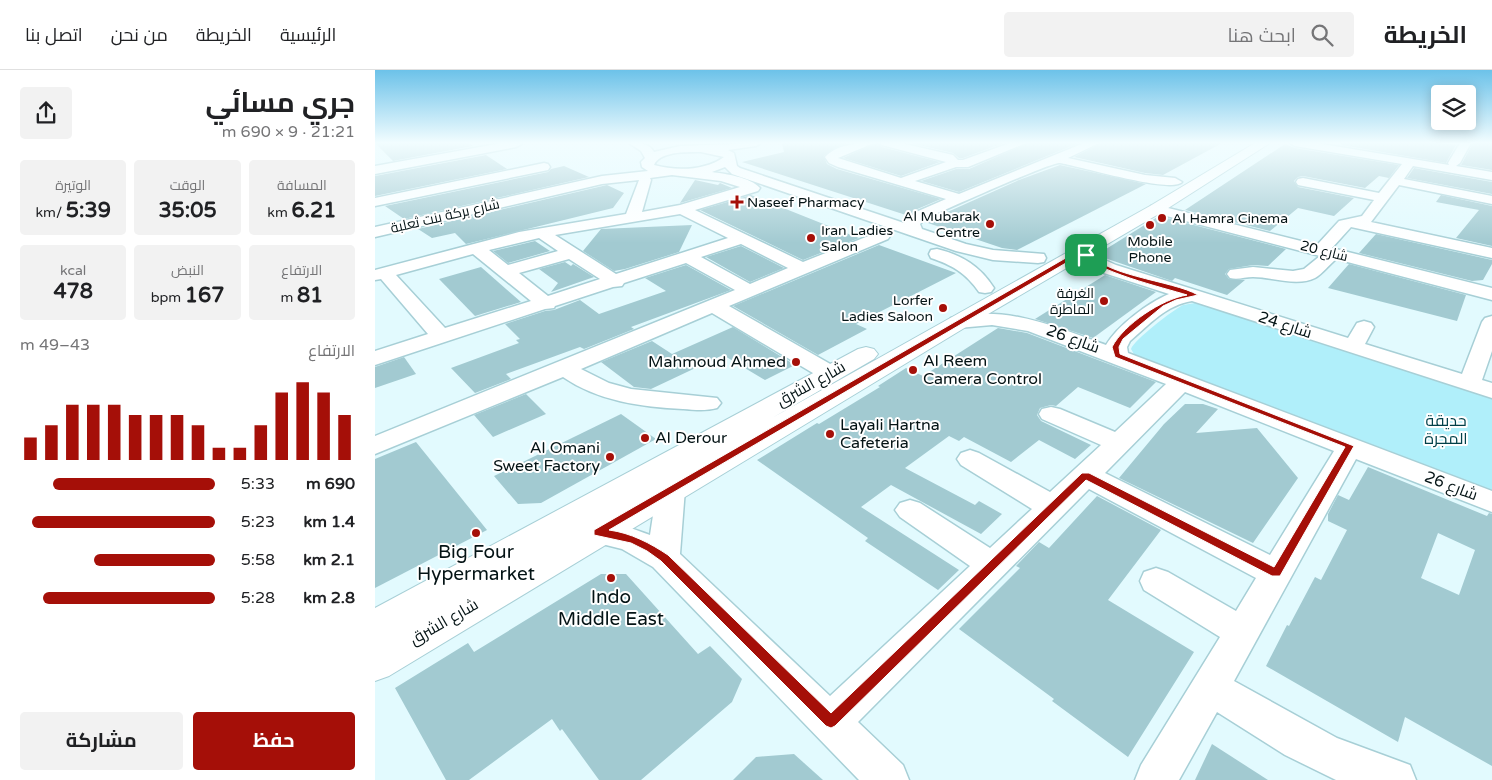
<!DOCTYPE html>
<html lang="ar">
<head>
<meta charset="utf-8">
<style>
  body { margin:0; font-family:"Varela Round",Cairo,sans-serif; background:#f2f2f2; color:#202124; direction:rtl; height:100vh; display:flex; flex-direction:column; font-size:19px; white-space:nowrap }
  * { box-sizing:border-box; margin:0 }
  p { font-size:16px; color:#757577 }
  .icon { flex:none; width:28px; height:28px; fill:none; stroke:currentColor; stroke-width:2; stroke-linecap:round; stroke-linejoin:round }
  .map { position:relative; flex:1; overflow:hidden; direction:ltr }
  .panel { display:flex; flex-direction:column; background:#fff; width:375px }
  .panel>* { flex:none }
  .buttons { position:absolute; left:1056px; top:15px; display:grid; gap:10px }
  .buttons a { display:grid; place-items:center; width:45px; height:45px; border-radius:5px; background:#fff; box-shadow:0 2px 12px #0003; font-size:25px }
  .pin { position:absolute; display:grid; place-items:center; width:42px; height:42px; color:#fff; margin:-21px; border-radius:10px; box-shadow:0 2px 8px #0006 }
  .round { display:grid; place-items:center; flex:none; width:52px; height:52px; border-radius:5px; background:#f2f2f2 }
  .summary { display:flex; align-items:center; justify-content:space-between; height:85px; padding:0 20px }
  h1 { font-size:28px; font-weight:700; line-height:38px }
  .stats { display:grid; grid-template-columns:repeat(3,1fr); gap:8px; height:85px; padding:5px 20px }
  .stats div { display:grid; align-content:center; border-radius:5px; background:#f2f2f2; text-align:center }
  .stats b { font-size:21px; font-weight:700 }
  .stats small { font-size:14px; font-weight:400 }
  .stats p { font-size:14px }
  .chart { height:140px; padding:10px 20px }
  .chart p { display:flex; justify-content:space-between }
  .chart svg { width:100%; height:90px; margin-top:5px; stroke:#a50f08; stroke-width:6 }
  .button { display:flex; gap:10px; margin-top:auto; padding:10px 20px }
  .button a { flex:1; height:58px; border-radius:5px; background:#a50f08; color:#fff; font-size:20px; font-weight:700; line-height:58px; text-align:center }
  .button a+a { background:#f2f2f2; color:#202124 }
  ul { padding:0 20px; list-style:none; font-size:16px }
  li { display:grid; grid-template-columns:80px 60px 1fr; align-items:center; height:38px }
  li i { height:12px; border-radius:6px; background:#a50f08 }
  header { display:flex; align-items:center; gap:30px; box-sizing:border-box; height:70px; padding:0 25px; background:#fff; border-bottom:1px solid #e0e0e0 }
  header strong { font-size:24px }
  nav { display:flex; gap:28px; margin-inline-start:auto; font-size:18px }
  .search { width:350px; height:45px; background:#f2f2f2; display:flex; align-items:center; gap:12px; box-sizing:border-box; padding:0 18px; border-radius:5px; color:#757577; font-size:19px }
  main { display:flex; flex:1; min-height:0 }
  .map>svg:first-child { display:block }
</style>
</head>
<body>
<header>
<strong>الخريطة</strong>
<div class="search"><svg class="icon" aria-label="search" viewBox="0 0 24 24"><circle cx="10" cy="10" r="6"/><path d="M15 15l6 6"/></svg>ابحث هنا</div>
<nav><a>الرئيسية</a><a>الخريطة</a><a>من نحن</a><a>اتصل بنا</a></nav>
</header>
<main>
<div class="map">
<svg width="1117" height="710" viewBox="0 0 1117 710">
  <rect width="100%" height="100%" fill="#e2fafe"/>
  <!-- green -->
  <path fill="#b0effa" d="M820 233 835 237 1117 327V426L760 286 756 279C759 270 798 240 808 235 812 234 816 234 820 233Z"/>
  <!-- building -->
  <g fill="#a2cad1" fill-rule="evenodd">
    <path d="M0 73H94L98 76 18 91Z"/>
    <path d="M407 73H474L460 78 449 86 452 94 462 99 566 129 540 140 534 146 367 92 409 82Z"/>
    <path d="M501 73H504L507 77 565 92 526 106 468 88Z"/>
    <path d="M535 73H629L588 88H584L578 83Z"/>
    <path d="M653 73H704L584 122 546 111 581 99H594Z"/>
    <path d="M726 73H847L788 105 770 103 699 87Z"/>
    <path d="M966 73H1067L1081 75 1071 93 966 75Z"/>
    <path d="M1098 73H1117V100L1086 95Z"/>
    <path d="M910 74 920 78 1024 95 1014 108 1004 106 990 118 928 106 923 107 919 111 923 117 979 128 959 146 923 138 895 161 810 140Z"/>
    <path d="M111 85 132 99 0 126V106Z"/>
    <path d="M685 95 771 114 642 180 627 178 550 152 644 110Z"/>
    <path d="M189 96 214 107 29 149 10 136 173 102 176 99Z"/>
    <path d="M1039 98 1117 112V124L1032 108Z"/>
    <path d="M320 110 343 115 345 113 357 118 305 133Z"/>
    <path d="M232 115 249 123 238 138 91 174 80 163 57 168 43 159Z"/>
    <path d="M376 125 461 159 484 168 428 190 325 140Z"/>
    <path d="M1066 125 1117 136V176L1081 168 1104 140 1061 132Z"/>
    <path d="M784 146 911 179 893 196 878 195 854 199 850 204 854 209 870 210 852 225 800 208 797 211 724 186 723 184Z"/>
    <path d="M317 155 304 182 250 199 239 201 208 181 226 159Z"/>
    <path d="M1001 164 1117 190V194L1108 210 1097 211 984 183Z"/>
    <path d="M160 171 175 181 133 193 118 181Z"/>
    <path d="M504 175 581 203 481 254 492 259 443 285 358 236Z"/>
    <path d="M366 176 409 198 375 212 331 187Z"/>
    <path d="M190 192 196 196 198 194 219 207 176 222 183 213 164 199Z"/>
    <path d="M974 194 1091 225 1082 251 953 218Z"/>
    <path d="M311 195 356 220 256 257 259 259 209 279 205 277 131 304 136 309 100 323 76 298 144 273 141 270 145 269 130 254 170 241 179 240 205 230 224 244 291 221 270 208Z"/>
    <path d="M106 197 146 232 100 246 64 209Z"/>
    <path d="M730 205 781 222 718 268 660 249Z"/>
    <path d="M358 257 420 295 390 310 348 285 276 319 259 317 226 292 277 271 297 284Z"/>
    <path d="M623 258 652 263 781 312 755 338 703 317 681 336 676 335 665 338 662 345 666 351 716 375 700 389 664 370 636 392 589 367 584 371 574 366 530 398 600 435 604 431 627 444 606 464 516 415 486 437 584 500 563 520 490 471 493 468 382 390 442 353 444 354 505 317 503 316 531 298 548 306Z"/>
    <path d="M29 287 41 304 0 318V297Z"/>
    <path d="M151 324 171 344 118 367 99 345Z"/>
    <path d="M810 334H828L843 339 821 363 882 358 923 408 878 473 744 408 789 354Z"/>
    <path d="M246 344 281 369 166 433 143 434 119 406Z"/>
    <path d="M41 372 112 460 0 518V389Z"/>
    <path d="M993 397 1112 446 1114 443 1117 444V696L1030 647 1023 672 891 596 912 555 914 556 940 507 946 510 972 460 953 451V444L963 425 974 430ZM1063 463 1100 480 1084 525 1046 508Z"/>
    <path d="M722 426 786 460 733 530 819 582 753 687 677 631 679 629 584 559 645 498 641 496 664 472 674 478Z"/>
    <path d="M226 504H251L323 584 335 576 367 609 357 632 266 710H224L187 659 185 661 177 649 94 710H71L20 618 93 573 99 582Z"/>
    <path d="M837 674 893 710H820Z"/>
    <path d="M419 684 448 710H358L381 687Z"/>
  </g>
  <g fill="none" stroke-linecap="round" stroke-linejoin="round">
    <defs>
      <g id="minor">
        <path d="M127 73 147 74 141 77 0 104V96Z"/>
        <path d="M254 73C264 73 273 72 279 82L305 76 386 73 381 76 353 80 359 83 362 96 365 98 529 153 541 142 571 129 463 97 454 93 450 87C462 74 483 73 499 73L463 88 526 108 571 92 507 75 506 73H526L578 85 583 90H588L635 73H651L593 97H581L540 111 584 124 709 73H724L693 88 770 105 800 108 807 112C797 124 704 96 685 93 675 92 569 141 551 148L545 154 547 159 591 174 618 180 669 184 671 188 669 192 663 193 618 190 581 181 357 104 350 97 337 102C351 104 375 107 385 118L383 121 320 140 428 192 501 163H513L515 166 513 169 354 236 464 299 467 304 464 309 456 311 448 309 337 243 206 299 234 313 256 319 342 328 346 333 342 338C331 341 320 340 308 339 266 337 223 331 188 307L0 384V366L360 220 311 193 249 213 247 216 238 217 180 236 179 238 170 239 0 295V281L53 264 6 209 0 210V200L144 162 251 144 264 110 227 114 0 167V157L227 106 273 101 267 97 266 92 270 88 266 81ZM326 82 349 87C330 101 301 101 279 95 285 81 312 82 326 82ZM297 105 346 111 365 117 305 135 267 142 276 110 275 108ZM305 144 353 168 241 204 180 165ZM164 168 183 181 133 195 114 180ZM366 174 413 198 375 214 326 187ZM98 184 156 231 70 258 21 205ZM194 189 225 209 173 226 144 203Z"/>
        <path d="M915 73H941L1074 95 1073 93 1085 73H1096L1085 93 1081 96 1117 102V110L1038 96 1029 109 1117 126V134L1024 115 996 152 1117 178V188L976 157 957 178 1117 218V230L961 189C954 195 947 204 940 208 922 217 897 207 878 207 870 207 863 210 855 208L852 204 855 200 878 197 918 201 929 199 945 186 776 142 774 139 776 136 781 135 942 175 964 151 987 146 999 130 923 115 921 112 923 109 928 108 1004 123 1027 94 920 76Z"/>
        <path d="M169 93 173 94 175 97 173 100 0 136V128Z"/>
        <path d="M710 174 716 176 723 187 741 195 973 268 982 253 989 251 996 253 999 257 990 274 1087 304 1107 252 1110 248 1117 246V281L1107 310 1117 313V328L817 231C791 235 774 255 755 271L752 277 753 283 1117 421V442L981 389 859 611 962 668 1035 695 1041 710H961L910 685 842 642 804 710H760L766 695 845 567 769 520 765 511 769 502 781 498 793 502 861 541 881 508 714 419 483 652 528 695 534 710H484L278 497 247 479 211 470 207 462 211 454C232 448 256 458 275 465L282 419 286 412 296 409 306 412 310 419 305 484 455 626 595 496 525 447 520 440 525 433 535 430 545 433 615 478 657 439 586 395 582 389 586 383 595 380 604 383 675 422 726 375 667 349 664 344 667 339 676 337 685 339 740 362 791 314 653 261 617 255 583 258 576 256 573 252 576 248C630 234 681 257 731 275 743 255 773 233 794 224L729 203 710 194 702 179 704 176ZM810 322 959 381 895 485 730 403Z"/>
        <path d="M562 179C587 185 605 196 619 218L616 222 610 223 604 222C591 203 577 195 556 188L554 184 556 180Z"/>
      </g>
      <path id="major" d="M880 73H895L787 142 591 257 14 606 0 611V538L483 279 491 277 499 279 503 284 499 289 397 348 775 136Z"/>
    </defs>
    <!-- minor casing -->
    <use href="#minor" stroke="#a7cfd6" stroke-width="3"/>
    <!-- major casing -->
    <use href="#major" stroke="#a7cfd6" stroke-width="2"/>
    <!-- minor -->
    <use href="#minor" fill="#fff" fill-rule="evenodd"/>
    <!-- major -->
    <use href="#major" fill="#fff" fill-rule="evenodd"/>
  </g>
  <!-- sky -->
  <linearGradient id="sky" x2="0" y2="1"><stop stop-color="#6cc2e9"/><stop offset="0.42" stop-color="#f2fdff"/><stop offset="1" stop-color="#f2fdff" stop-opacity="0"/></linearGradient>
  <rect width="1117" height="173" fill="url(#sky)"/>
  <!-- route -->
  <path fill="#a50f08" stroke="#fff" fill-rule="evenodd" d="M708 178H712C722 206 798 210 823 225L801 230 788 236 748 269 744 277 745 284 979 376 905 506H897L711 410 460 656 456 658 451 656 286 491 272 481 256 473 219 465V460ZM708 183C717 201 790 218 812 225 787 229 749 254 737 277L740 287 970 377 899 497 714 403H707L456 643 293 485C275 473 256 463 234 460Z"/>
  <!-- markers -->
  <g fill="#a50f08" stroke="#fff" stroke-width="2">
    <path d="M359.5 124.5h5v5h5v5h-5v5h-5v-5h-5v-5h5z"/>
    <circle cx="787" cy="148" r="5"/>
    <circle cx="615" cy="154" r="5"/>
    <circle cx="775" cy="155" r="5"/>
    <circle cx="436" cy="168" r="5"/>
    <circle cx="729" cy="231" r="5"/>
    <circle cx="568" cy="238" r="5"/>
    <circle cx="421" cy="292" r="5"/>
    <circle cx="538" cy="300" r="5"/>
    <circle cx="455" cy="364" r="5"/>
    <circle cx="270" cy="368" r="5"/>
    <circle cx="235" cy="387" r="5"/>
    <circle cx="101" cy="463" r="5"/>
    <circle cx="236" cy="508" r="5"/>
  </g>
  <g text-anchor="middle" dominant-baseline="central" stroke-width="4" stroke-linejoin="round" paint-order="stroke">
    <!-- far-poi labels -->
    <g font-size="14" fill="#041315" stroke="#fff" text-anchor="start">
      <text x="372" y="132">Naseef Pharmacy</text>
      <text x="605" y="146" text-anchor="end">Al Mubarak<tspan x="605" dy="16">Centre</tspan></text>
      <text x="797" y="148">Al Hamra Cinema</text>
      <text x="446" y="160">Iran Ladies<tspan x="446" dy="16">Salon</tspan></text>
      <text x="775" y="171" text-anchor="middle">Mobile<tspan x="775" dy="16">Phone</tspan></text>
      <text x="719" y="223" text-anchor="end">الغرفة<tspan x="719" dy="16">الماطرة</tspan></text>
      <text x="558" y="230" text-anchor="end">Lorfer<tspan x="558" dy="16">Ladies Saloon</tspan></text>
    </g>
    <!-- far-street labels -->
    <g font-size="14" fill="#041315" stroke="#fff">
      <text transform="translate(70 146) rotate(-13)">شارع بركة بنت ثعلبة</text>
      <text transform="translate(949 181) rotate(14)">شارع 20</text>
    </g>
    <!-- street labels -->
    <g font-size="16" fill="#041315" stroke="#fff">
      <text transform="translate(910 255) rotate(18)">شارع 24</text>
      <text transform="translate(698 269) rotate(20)">شارع 26</text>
      <text transform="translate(436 314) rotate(-29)">شارع الشرق</text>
      <text transform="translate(1076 416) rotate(21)">شارع 26</text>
      <text transform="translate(69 552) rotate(-30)">شارع الشرق</text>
    </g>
    <!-- poi labels -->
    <g font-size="16" fill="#041315" stroke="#fff" text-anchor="start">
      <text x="548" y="291">Al Reem<tspan x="548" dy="18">Camera Control</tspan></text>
      <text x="411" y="292" text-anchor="end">Mahmoud Ahmed</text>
      <text x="465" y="355">Layali Hartna<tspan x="465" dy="18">Cafeteria</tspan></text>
      <text x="280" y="368">Al Derour</text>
      <text x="225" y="378" text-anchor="end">Al Omani<tspan x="225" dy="18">Sweet Factory</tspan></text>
    </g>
    <!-- park labels -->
    <g font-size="16" fill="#014049" stroke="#fff">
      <text x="1071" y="351">حديقة<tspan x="1071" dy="18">المجرة</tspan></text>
    </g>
    <!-- near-poi labels -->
    <g font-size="19" fill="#041315" stroke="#fff">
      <text x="101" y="482">Big Four<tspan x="101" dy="22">Hypermarket</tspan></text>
      <text x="236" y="527">Indo<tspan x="236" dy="22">Middle East</tspan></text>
    </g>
  </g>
</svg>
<div class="buttons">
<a><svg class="icon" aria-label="layers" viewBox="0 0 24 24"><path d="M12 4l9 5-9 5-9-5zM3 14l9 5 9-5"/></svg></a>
</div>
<div class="pin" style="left:711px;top:185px;background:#1e9e55"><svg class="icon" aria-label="arrive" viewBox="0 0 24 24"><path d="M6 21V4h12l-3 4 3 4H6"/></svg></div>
</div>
<section class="panel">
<div class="summary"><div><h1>جري مسائي</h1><p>21:21 · 9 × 690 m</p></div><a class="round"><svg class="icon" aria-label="share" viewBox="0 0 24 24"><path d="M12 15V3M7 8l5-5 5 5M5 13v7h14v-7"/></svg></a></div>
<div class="stats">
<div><p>المسافة</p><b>6.21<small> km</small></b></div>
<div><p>الوقت</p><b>35:05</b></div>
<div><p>الوتيرة</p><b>5:39<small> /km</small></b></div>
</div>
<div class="stats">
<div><p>الارتفاع</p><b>81<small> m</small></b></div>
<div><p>النبض</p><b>167<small> bpm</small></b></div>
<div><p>kcal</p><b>478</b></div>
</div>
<div class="chart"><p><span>الارتفاع</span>43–49 m</p>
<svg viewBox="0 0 160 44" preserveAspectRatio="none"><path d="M5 44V33M15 44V27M25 44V17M35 44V17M45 44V17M55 44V22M65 44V22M75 44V22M85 44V27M95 44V38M105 44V38M115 44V27M125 44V11M135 44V6M145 44V11M155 44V22"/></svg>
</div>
<ul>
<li><b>690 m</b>5:33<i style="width:83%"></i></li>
<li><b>1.4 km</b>5:23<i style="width:94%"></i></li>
<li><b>2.1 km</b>5:58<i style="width:62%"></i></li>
<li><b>2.8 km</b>5:28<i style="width:88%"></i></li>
</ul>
<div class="button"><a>حفظ</a><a>مشاركة</a></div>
</section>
</main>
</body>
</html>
